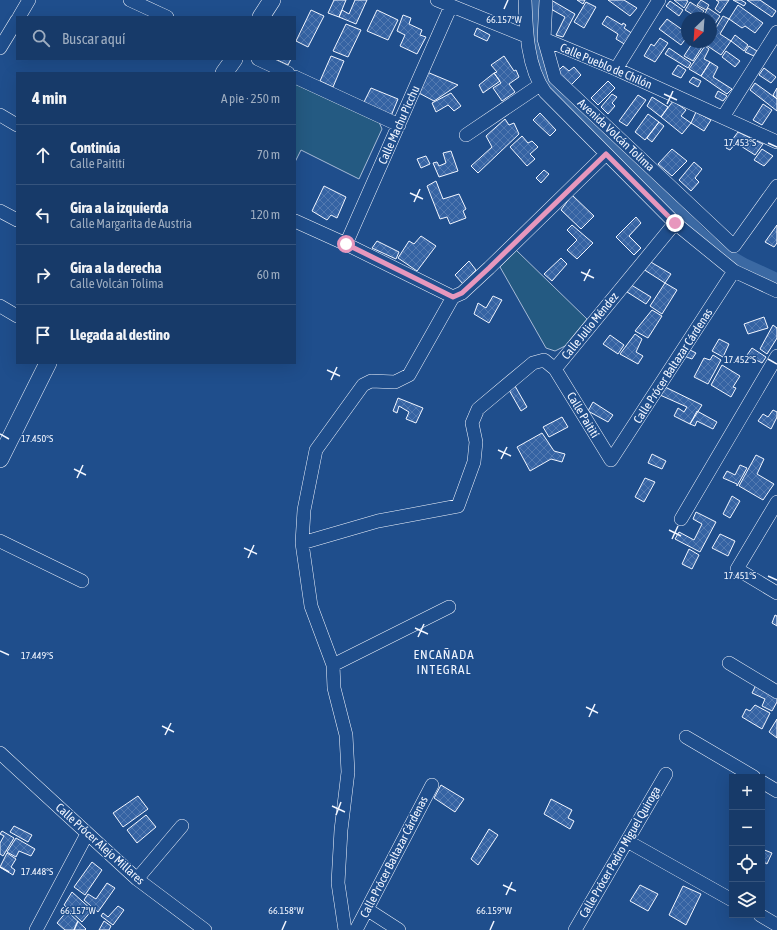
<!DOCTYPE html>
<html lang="es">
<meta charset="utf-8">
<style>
body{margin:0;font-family:"Asap Condensed",sans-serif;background:#244571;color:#f1f3f6}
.controls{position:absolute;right:12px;bottom:12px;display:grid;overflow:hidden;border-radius:0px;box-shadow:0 4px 16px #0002}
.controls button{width:36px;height:36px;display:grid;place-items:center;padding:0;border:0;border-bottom:1px solid #36547d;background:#173a69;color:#f1f3f6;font:20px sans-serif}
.compass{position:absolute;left:681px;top:12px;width:36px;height:36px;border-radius:50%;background:#173a69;box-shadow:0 4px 16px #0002;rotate:205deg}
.stop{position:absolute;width:12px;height:12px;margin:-9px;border:3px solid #e797bd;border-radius:50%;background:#fff}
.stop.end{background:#e797bd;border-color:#fff;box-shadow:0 1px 4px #0008}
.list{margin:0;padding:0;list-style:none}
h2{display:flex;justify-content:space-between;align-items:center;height:52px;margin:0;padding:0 16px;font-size:17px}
h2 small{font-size:13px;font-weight:400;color:#9eadc0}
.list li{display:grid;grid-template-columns:26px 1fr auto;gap:12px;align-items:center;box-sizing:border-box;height:60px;padding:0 16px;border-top:1px solid #36547d}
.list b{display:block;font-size:15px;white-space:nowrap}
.list p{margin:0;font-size:13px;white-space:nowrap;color:#9eadc0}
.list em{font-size:13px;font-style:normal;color:#9eadc0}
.icon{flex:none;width:22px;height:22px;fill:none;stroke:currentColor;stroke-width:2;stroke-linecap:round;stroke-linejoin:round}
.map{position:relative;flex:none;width:777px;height:930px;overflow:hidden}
.search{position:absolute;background:#173a69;box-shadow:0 4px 16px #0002;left:16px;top:16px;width:280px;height:44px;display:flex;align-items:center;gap:10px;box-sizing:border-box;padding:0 14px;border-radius:0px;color:#9eadc0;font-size:15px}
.panel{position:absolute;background:#173a69;box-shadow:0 4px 16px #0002;left:16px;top:72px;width:280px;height:292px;border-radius:0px}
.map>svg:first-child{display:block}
.green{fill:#245a82;stroke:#a8bbd7}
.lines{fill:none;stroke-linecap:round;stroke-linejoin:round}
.canal{stroke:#3b69a3;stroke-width:12}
.building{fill:url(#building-cross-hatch);stroke:#f2f6ff}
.minor-casing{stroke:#f2f6ff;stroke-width:14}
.major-casing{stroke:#f2f6ff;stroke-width:18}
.minor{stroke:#1f4e8c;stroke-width:13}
.major{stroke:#1f4e8c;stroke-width:17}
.route{stroke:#e797bd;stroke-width:5}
.ticks{fill:none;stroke:#f2f6ff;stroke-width:1.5}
.labels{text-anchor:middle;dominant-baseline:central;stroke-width:3;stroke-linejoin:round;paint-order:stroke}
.street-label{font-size:12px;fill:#f2f6ff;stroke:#1f4e8c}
.neighbourhood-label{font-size:13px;letter-spacing:1px;fill:#f2f6ff;stroke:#1f4e8c}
.ticks-label{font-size:10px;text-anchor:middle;fill:#f2f6ff;stroke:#1f4e8c;stroke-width:3;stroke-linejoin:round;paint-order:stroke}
</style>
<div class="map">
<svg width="777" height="930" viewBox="0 0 777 930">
<defs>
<pattern id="building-cross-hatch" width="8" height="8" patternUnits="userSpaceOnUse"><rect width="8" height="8" fill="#3563a3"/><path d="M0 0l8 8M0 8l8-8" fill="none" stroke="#537ab1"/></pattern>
</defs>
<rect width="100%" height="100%" fill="#1f4e8c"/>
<path class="green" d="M295 83 379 122 382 129 359 179 301 150 295 162Z
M516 250 587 319 565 346 555 351 546 348 500 267Z"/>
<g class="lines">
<path class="canal" d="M536 0 535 33 544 77 550 84 699 232 720 250 744 264 777 279"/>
</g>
<path class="building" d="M334 0H346L339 17 328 13Z
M355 0H367L356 24 339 17 342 10 349 14Z
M551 0 575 14 563 37 556 35 565 17 549 8Z
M577 0H585L583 4Z
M608 0H624L637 8 630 16Z
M674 0H686L688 1 684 8Z
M701 0 709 5 706 10 697 5Z
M716 0H729L720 13 715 9 719 2Z
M733 0H741L746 3 744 6Z
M747 0H760L776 11 772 17Z
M670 1 683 10 679 16 666 6Z
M586 2 596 7 584 28 574 22Z
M690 2 704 11 698 18 685 10Z
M738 5 763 23 755 33 745 26 742 28 729 19Z
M708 8 720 16 713 27 711 26V18H702Z
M311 10 324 16 308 47 296 41Z
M377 10 398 20 388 40 367 31Z
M403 15 411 18 409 24 422 30 420 35 426 37 417 54 400 46 405 35 397 31Z
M607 16 622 25 623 23 626 25 624 28 633 34 626 45 616 39 618 34 602 24Z
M723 16 729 19 720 34 731 41 721 55 706 45 708 42H711V36Z
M667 19 687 33V37L681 45 659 29Z
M346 24 361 30 348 57 333 51Z
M477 28 490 35 487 41 474 35Z
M735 35 748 45 744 51 731 41Z
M660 38 668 43 655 62 644 56 651 44 654 46Z
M693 42 702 47 693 61 684 56Z
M705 46 709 49 704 59 710 62 701 76 689 69Z
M749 46 757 51 754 56 745 52Z
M669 48 691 63 688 68 665 54Z
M726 51 740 61 735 67 722 57Z
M331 56 344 61 333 87 320 81Z
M504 56 514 71 516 70 519 77 509 84 515 92 502 101 493 88 501 83 494 73 497 72 491 65Z
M275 59H291L288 65Z
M710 62 718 67 713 77 732 89 727 94 701 76Z
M678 65 686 70 681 78 672 74Z
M563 66 569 71 574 67 581 75 571 85 557 72Z
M764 68 776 77 771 83 759 75Z
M427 72 458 85 434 101 417 92Z
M494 73 500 81 483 93 479 85Z
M693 77 701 81 698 87 689 82Z
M608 81 615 88 598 105 591 98Z
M755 83 777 99V111L750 90Z
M371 88 398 99 391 116 363 104Z
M777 88V99L773 95Z
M718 91 727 96 723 101 715 97Z
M451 93 461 106 454 111 448 105 436 112 432 103Z
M612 94 617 97 612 103 615 106 608 114 601 107Z
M638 95 646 100 627 126 619 121Z
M652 97 668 107 661 117 647 106Z
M673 101 686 110 681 116 691 123 682 134 661 117Z
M763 104 772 110 762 125 753 120Z
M696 112 711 120 704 131 691 123Z
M540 113 556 130 550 136 533 120Z
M648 114 659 122 645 140 635 132Z
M505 119 509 125 514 123 519 134 478 173 471 166 492 147 486 136Z
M659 122 664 126 652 142 647 138Z
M738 132 763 144 755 155 736 143 730 150 726 148Z
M522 136 528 143 532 141 538 147 530 154 535 159 527 166 510 147Z
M672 149 687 161 672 176 658 164Z
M762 149 773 156 764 166 754 160Z
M451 151 458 171 439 177 433 163 437 162 439 166 446 163 443 153Z
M426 156 430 164 421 168 417 159Z
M694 162 702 169 695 178 699 182 691 191 679 180Z
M544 170 549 174 541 183 536 178Z
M436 181 443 199 459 194 466 209 463 211 466 218 450 224 447 217 440 219 427 186Z
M324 186 346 197 337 218 331 215 327 220 312 211Z
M572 195 594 216 581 229 561 210Z
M636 217 641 223 629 236 641 248 634 255 616 237Z
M572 225 593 243 577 259 567 250 577 240 567 230Z
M777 225V243L774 247 765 242Z
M421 236 436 246 417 271 398 258 409 241 414 244Z
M377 241 399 252 396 259 372 248Z
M561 258 567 264 552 281 544 274Z
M469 261 476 270 463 284 455 275Z
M649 261 671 274 665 283 643 269Z
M628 283 651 297 646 304 624 290Z
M665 283 677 290 662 314 650 306Z
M493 296 502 300 489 323 474 314 478 303 486 308Z
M652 310 662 316 648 338 635 331Z
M764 317 768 328 748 334 744 324Z
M773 325 777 328V338L767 354 760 349Z
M635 334 642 339 636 352 643 356 638 364 620 354Z
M610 335 624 345 618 354 603 344Z
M719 339 729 344 723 357 712 351Z
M752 348 766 357 762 363 747 355Z
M688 349 696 353 692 359 684 356Z
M713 355 721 360 708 384 694 377 704 358 710 360Z
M722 365 740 376 733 387 736 388 731 397 711 385Z
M515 386 527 407 521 411 509 390Z
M665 387 702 405 690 424 674 416 678 408 684 412 687 407 660 395Z
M398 398 423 408 416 423 406 419 409 412 399 406 397 413 393 411Z
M593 402 613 415 608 422 588 411Z
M773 410 777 412V417L771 429 758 421 763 414 768 417Z
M697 411 717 422 713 429 697 421 695 426 690 424Z
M562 417 568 427 549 437 543 427Z
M542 433 554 451 565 454 562 462 551 459 530 471 517 447Z
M652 454 666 461 662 469 648 463Z
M756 455 764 459 757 474 774 484 763 500 739 486Z
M740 465 747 468 737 486V484L723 478 727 471 735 475Z
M645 478 655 482 644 502 635 497Z
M732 496 740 501 730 518 723 514Z
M696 512 716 522 700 552 675 539 679 532 694 540 702 524 693 519Z
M720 534 735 541 728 556 712 548Z
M689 549 699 555 692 569 682 564Z
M775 615 777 616V626L772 623Z
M756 685 777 698V702L772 711 762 706 765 699 752 693Z
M755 705 770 713 762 729 742 717 746 709 750 711Z
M777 719V738L769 732Z
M441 785 464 799 455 812 434 798Z
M138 796 148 809 123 827 113 813Z
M551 799 572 810 568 818 574 821 570 829 544 814Z
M146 815 156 827 137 843 127 830Z
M14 826 32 835 28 842 10 832Z
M489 829 498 835 478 865 471 859Z
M2 831 14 838 3 856 0 854V843L4 836 0 834Z
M16 838 35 849 31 856 19 851 16 857 7 852Z
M762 849 772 853 767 864 762 861Z
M7 853 16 859 11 867 15 870 13 875 0 867Z
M92 862 102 870 85 895 74 887Z
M107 883 115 888 98 912 84 900 88 894 96 899Z
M640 885 658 894 648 911 630 901Z
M683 886 701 894 686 925 669 915Z
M72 892 92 910 82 922 64 905Z
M118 906 124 910 113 925 101 916 103 913 108 917Z
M67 911 86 929 85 930H65L57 923Z
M104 921 111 926 109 930H99Z"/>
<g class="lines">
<g class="minor-casing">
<path id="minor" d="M130 0 167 17
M437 0 526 36
M525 0C526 29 527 67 545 92L675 223 734 271 777 291
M546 0 544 39 555 78 734 246 777 186
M19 17 29 0
M544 39 616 69 777 142
M0 48 17 20
M258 59 288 73
M616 69 659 0
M295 77 399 125
M0 115 17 125
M723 117 777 32
M466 135 540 85
M0 211 17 220
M295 221 346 244 453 297
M346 244 451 6
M0 306 17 316
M555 369 611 460 734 271
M777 502 737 569 777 593
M681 519 777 356
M0 541 82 581
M302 543 378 521 458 506 474 462 476 442 472 423 478 409 533 363 544 360 555 369 675 223
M729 663 777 692
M333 665 449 607
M686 737 754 777
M0 753 137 879 205 930
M762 782 777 791
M627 841 732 900
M137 879 182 826
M368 910 399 930
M760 915 777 925
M36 930 87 834
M345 930 338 883 341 830 348 772 346 735 334 688 333 665 311 606 302 543 304 510 316 450 363 385 371 381 395 382 409 375 453 297 462 293 489 268 606 154
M356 930 432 785
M575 930 666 774"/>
</g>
<g class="major-casing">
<path id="major" d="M261 17 272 0
M224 73 234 59
M0 459 48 363"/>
</g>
<use href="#minor" class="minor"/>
<use href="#major" class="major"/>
</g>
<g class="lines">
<path class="route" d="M346 244 453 297 462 293 489 268 606 154 675 223"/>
</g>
<path class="ticks" d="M504 9 508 0M664 94 677 100M667 104 673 91M768 143 777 147M410 193 423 199M414 202 420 189M581 272 594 278M584 281 590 269M768 359 777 364M327 370 340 376M331 380 337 367M0 434 9 439M498 450 511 456M501 459 507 447M74 469 86 475M77 478 83 465M669 530 681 536M672 539 678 526M244 548 257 554M248 558 254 545M768 576 777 580M415 628 428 634M418 637 424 624M0 651 9 655M586 707 598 713M589 717 595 704M162 726 174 732M165 735 171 723M332 806 345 812M336 815 341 802M0 867 9 872M503 885 516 891M506 895 512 882M74 930 78 921M282 930 286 921M490 930 494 921"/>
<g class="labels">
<g class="street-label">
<text transform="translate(606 66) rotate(23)">Calle Pueblo de Chilón</text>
<text transform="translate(399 125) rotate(-66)">Calle Machu Picchu</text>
<text transform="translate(616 135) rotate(43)">Avenida Volcán Tolima</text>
<text transform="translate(590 326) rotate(-51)">Calle Julio Méndez</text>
<text transform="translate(673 366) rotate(-57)">Calle Prócer Baltazar Cárdenas</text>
<text transform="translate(583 415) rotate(59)">Calle Paitití</text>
<text transform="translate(100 844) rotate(42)">Calle Prócer Alejo Millares</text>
<text transform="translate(620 852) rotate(-60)">Calle Prócer Pedro Miguel Quiroga</text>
<text transform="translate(394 857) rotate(-63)">Calle Prócer Baltazar Cárdenas</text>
</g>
<g class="neighbourhood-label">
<text x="444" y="654">ENCAÑADA<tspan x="444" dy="15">INTEGRAL</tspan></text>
</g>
</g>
<g class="ticks-label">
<text x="504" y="23">66.157°W</text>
<text x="740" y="146">17.453°S</text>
<text x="740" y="363">17.452°S</text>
<text x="37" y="442">17.450°S</text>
<text x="740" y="579">17.451°S</text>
<text x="37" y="659">17.449°S</text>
<text x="37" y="875">17.448°S</text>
<text x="78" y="914">66.157°W</text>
<text x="286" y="914">66.158°W</text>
<text x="494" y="914">66.159°W</text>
</g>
</svg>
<div class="controls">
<button>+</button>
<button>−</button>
<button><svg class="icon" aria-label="locate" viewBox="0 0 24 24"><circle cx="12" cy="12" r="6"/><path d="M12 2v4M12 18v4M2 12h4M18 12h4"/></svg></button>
<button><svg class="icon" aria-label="layers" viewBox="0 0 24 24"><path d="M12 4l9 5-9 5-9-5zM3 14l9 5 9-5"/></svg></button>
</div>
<svg class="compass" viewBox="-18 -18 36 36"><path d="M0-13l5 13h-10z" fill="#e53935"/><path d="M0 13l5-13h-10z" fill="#9eadc0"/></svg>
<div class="stop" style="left:346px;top:244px"></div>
<div class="stop end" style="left:675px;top:223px"></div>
<div class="search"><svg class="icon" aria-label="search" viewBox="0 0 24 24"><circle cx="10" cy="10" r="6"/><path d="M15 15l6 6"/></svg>Buscar aquí</div>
<section class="panel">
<h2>4 min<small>A pie · 250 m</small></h2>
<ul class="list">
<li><svg class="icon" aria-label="ahead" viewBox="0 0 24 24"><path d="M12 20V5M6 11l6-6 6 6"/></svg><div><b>Continúa</b><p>Calle Paitití</p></div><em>70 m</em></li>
<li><svg class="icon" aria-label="left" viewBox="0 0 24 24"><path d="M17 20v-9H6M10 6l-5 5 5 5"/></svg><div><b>Gira a la izquierda</b><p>Calle Margarita de Austria</p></div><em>120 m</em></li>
<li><svg class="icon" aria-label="right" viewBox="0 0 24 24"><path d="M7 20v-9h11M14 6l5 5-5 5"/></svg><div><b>Gira a la derecha</b><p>Calle Volcán Tolima</p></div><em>60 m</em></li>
<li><svg class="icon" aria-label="arrive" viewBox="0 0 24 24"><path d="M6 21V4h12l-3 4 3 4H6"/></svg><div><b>Llegada al destino</b></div></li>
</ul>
</section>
</div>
